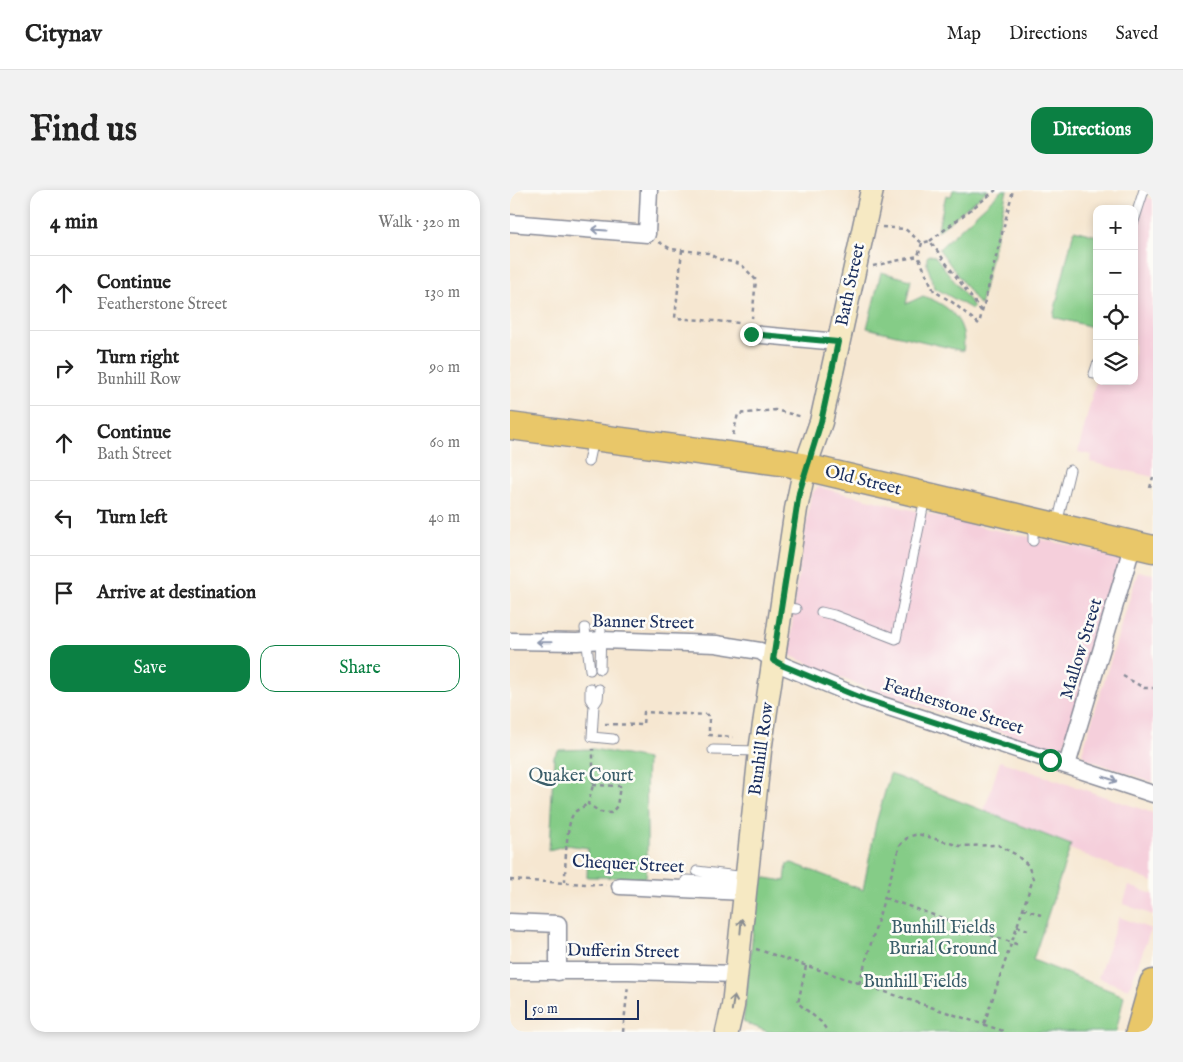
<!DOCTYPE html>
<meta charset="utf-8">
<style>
body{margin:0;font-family:"IM FELL English",serif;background:#f2f2f2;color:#222}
.controls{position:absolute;right:15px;top:15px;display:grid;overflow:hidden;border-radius:10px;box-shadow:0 2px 8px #0003}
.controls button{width:45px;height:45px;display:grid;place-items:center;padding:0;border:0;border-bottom:1px solid #e0e0e0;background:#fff;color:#222;font:25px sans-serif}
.scale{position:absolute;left:15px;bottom:12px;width:114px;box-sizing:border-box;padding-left:5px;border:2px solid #1b2f5e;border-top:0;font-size:14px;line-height:18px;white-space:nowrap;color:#1b2f5e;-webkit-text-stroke:4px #fdfcf7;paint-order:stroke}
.stop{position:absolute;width:15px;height:15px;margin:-11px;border:4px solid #0b8043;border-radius:50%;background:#fff}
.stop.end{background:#0b8043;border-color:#fff;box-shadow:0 1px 5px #0008}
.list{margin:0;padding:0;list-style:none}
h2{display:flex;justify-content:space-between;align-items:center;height:65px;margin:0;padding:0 20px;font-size:21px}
h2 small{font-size:16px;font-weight:400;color:#767676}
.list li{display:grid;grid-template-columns:32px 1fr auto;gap:15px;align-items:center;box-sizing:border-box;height:75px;padding:0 20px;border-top:1px solid #e0e0e0}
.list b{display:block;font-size:19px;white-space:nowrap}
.list p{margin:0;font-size:16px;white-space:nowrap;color:#767676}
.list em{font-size:16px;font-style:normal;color:#767676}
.actions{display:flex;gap:10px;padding:15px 20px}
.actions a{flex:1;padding:11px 0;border:1px solid #0b8043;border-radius:15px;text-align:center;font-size:18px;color:#0b8043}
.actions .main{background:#0b8043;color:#fff}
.icon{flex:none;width:28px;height:28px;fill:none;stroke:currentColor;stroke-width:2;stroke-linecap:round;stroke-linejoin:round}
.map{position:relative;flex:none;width:643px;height:842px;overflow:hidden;border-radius:15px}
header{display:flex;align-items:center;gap:30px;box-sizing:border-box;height:70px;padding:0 25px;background:#fff;border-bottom:1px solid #e0e0e0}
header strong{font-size:24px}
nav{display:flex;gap:28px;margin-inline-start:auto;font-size:18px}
.intro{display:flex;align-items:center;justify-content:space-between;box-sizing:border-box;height:120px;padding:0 30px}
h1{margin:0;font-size:35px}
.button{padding:12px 22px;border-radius:15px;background:#0b8043;color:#fff;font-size:18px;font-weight:700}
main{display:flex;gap:30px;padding:0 30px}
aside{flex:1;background:#fff;border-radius:15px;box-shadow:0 2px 8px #0003}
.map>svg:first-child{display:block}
.built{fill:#f5cfdb}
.green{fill:#85cc87;stroke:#507e72}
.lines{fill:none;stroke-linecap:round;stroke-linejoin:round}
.service-casing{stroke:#888b98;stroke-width:11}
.minor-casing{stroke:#888b98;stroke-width:19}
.secondary-casing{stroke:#888b98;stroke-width:25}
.primary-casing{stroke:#888b98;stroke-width:29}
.path{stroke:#888b98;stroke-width:2.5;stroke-dasharray:4 4;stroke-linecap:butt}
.service{stroke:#fff;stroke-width:9}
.minor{stroke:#fff;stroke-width:16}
.secondary{stroke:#f6e9c3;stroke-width:22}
.primary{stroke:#e9c769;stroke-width:26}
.oneway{stroke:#8d97ae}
.oneway2{stroke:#888c90}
.route{stroke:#0b8043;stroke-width:6}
.labels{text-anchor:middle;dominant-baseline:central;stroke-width:5;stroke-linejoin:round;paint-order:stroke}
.street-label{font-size:18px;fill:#1b2f5e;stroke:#fdfcf7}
.park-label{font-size:18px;fill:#3b5e6a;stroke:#fdfcf7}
</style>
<header>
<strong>Citynav</strong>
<nav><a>Map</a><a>Directions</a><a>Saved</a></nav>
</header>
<div class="intro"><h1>Find us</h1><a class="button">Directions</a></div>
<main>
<aside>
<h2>4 min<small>Walk · 320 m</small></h2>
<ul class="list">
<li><svg class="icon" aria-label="ahead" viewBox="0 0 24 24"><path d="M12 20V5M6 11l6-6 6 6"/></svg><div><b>Continue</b><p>Featherstone Street</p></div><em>130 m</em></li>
<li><svg class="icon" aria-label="right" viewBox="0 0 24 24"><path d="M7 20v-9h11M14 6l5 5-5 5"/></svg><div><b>Turn right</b><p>Bunhill Row</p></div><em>90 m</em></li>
<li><svg class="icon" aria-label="ahead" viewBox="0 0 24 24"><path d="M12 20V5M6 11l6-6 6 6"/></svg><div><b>Continue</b><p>Bath Street</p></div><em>60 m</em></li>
<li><svg class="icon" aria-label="left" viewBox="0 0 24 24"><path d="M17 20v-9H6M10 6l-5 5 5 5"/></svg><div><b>Turn left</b></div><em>40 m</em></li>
<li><svg class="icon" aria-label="arrive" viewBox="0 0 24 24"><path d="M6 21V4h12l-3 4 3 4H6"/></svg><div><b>Arrive at destination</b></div></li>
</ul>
<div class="actions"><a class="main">Save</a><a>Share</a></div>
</aside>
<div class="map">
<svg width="643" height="842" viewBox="0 0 643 842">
<rect width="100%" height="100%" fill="#fdfcf7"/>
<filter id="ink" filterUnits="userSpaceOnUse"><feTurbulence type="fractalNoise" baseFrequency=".02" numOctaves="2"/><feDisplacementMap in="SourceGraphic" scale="10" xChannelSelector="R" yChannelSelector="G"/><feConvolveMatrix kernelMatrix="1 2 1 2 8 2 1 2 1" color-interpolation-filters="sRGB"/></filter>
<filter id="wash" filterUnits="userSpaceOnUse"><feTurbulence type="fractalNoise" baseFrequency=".0096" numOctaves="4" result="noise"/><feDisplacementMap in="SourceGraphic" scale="20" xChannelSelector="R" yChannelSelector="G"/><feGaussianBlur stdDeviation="1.12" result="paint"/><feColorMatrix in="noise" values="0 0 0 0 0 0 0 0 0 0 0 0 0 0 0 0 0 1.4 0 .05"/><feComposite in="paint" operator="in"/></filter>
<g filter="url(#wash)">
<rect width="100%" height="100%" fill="#f6e7d1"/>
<path class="built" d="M635 7 643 9V287L580 272 582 265 568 262 587 186V191H624V48Z
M308 297 476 338 611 366 613 371 554 555 547 561 351 496 279 465 284 413 301 304Z
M628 381 643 384V592L576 569 572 563Z
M490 571 643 623V692L560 659 561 655 474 621Z
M619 696 643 704V725L613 714Z
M609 727 641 739 619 799 588 788Z"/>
<path class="green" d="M443 0H478L427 42 436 5 441 6Z
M492 0H497L470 116 429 59Z
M564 40 587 46V138L543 127Z
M419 65 425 66 464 117 462 119 425 98 417 75V67Z
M371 82 401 90 396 114 413 106C440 115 458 132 453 161L357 138Z
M83 559 137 569C135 609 139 649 136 688L77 687 78 658 57 655 39 660 44 566 49 560Z
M380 584 561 655 523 770 614 806 606 842H258L233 832 249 687 275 691 277 674 282 673 353 700 366 633Z"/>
</g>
<g filter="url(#ink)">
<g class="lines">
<g class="service-casing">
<path id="service" d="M624 31 634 0
M584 184 587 175
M78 272 83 249
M523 334V351
M547 334 560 280
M271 417 286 419
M311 422 324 425 386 449 415 308
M75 438 80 480
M90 479 91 439
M80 498V509L84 515
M89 499 88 509 84 515 82 547 103 549
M203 560 250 561
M187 681 236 687
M176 690 235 693"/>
</g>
<g class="minor-casing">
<path id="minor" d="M0 33 137 44 139 0
M241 144 328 152
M0 451 67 452 91 450 206 454 250 461 274 476 354 509 643 604
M557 575 623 354
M110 696 234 702
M0 732 48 734V782
M0 781H119L226 784"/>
</g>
<g class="secondary-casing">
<path id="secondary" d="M217 842 223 816 250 561 286 319 295 277 311 232 362 0"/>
</g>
<g class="primary-casing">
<path id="primary" d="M0 236 278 273 643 359
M629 842 643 793"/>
</g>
<path class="path" d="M372 37 395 39 412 53 420 51 472 122
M420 51 486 0
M149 52 161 59 198 63 208 69 231 74 246 90 242 128
M412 53 408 66 424 101 442 112 469 134 503 0
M172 60 165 128 230 133
M363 76 408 66
M223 245 228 224 265 220 293 227
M640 298 643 287
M613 486 634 498H643
M95 534 133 535 134 522 199 525V545L223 547
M83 595 110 596 107 616 101 623 90 622 78 614 83 595V559
M0 690 96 695
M55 692C55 679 56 632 64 623 67 619 74 617 77 614
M375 708 509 755
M513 718 531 725
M507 736 518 740
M246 759 496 842
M296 776 288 813 311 832 318 842
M349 794 390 655 398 647 408 644 450 656 488 655 505 664 518 675 523 689 474 834
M113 842 118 795"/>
<use href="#service" class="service"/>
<use href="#minor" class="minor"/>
<use href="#secondary" class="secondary"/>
<use href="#primary" class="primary"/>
</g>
<defs><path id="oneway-shaft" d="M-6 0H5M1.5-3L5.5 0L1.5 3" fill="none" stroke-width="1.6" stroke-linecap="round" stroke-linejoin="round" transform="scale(1.25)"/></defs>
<g class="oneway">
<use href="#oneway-shaft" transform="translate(89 40) rotate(-176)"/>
<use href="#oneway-shaft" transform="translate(34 452) rotate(-179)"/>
<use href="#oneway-shaft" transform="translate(600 589) rotate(19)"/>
</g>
<g class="oneway2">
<use href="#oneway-shaft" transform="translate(231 736) rotate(-85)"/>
<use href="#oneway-shaft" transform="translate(223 813) rotate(-81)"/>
</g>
</g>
<g class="lines" filter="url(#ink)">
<path class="route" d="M241 144 328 152 311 232 289 303 263 470 274 476 354 509 540 570"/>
</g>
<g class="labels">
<g class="street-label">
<text transform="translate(341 95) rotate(-78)">Bath Street</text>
<text transform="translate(353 291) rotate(14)">Old Street</text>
<text transform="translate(133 433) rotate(1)">Banner Street</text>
<text transform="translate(572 459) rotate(-73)">Mallow Street</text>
<text transform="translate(443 517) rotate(18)">Featherstone Street</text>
<text transform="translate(252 559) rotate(-82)">Bunhill Row</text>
<text transform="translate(118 675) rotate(3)">Chequer Street</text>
<text transform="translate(113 762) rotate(1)">Dufferin Street</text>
</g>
<g class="park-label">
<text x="71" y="586">Quaker Court</text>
<text x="433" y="738">Bunhill Fields<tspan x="433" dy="21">Burial Ground</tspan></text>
<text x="405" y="792">Bunhill Fields</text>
</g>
</g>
</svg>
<div class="controls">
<button>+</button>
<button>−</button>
<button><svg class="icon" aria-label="locate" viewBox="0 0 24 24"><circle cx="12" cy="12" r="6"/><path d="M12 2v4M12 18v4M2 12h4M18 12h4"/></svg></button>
<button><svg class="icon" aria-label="layers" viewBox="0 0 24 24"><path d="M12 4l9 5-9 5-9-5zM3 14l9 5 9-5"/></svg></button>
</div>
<div class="scale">50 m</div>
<div class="stop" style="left:540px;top:570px"></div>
<div class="stop end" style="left:241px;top:144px"></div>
</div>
</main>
